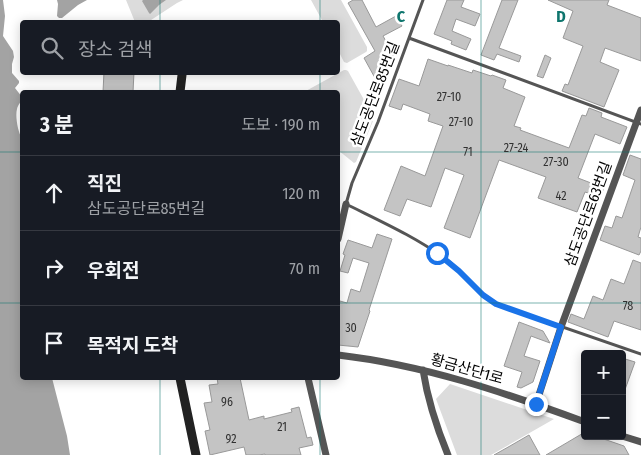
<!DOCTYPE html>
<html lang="ko">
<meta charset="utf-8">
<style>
body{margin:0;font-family:"Fira Sans Condensed","Noto Sans KR",sans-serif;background:#242831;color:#f1f3f6}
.controls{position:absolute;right:15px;bottom:15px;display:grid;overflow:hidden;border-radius:5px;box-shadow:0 2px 12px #0003}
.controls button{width:45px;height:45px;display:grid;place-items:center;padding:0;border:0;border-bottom:1px solid #363941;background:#171b24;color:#f1f3f6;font:25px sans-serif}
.stop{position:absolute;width:15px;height:15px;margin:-11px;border:4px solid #1a73e8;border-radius:50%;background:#fff}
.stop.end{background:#1a73e8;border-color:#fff;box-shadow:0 1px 5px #0008}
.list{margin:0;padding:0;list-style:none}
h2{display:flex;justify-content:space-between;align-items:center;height:65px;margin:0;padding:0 20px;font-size:21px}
h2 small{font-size:16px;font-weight:400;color:#9ea1a6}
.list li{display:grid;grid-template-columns:32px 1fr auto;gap:15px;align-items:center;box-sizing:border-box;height:75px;padding:0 20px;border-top:1px solid #363941}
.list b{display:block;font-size:19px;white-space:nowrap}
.list p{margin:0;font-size:16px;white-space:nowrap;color:#9ea1a6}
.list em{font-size:16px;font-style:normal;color:#9ea1a6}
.icon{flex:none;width:28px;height:28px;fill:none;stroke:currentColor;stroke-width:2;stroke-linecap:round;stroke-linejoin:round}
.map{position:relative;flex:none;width:641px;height:455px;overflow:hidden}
.search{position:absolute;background:#171b24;box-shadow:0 2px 12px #0003;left:20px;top:20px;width:320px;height:55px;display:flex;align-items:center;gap:12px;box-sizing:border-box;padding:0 18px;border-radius:5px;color:#9ea1a6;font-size:19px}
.panel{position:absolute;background:#171b24;box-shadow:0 2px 12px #0003;left:20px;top:90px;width:320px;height:290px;border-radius:5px}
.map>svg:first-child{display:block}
.green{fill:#dcdcdc}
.water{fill:#a3a3a3}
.building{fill:#c4c4c4;stroke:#999}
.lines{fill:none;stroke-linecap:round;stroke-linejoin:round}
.lane{stroke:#555;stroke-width:3}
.street{stroke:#555;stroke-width:7}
.secondary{stroke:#222;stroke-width:9}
.route{stroke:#1a73e8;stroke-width:6}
.grid{fill:none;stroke:#0f766e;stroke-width:1;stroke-opacity:0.55}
.labels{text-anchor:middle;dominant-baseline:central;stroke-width:5;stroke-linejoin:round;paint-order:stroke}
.number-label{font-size:12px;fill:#313131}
.street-label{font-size:15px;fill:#000;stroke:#fff}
.grid-label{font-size:16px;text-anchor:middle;font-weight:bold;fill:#0f766e;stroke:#fff;stroke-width:5;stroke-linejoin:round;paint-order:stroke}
</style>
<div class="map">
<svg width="641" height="455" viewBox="0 0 641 455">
<rect width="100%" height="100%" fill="#fff"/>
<path class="green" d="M126 0H183L177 3 148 22H135Z
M311 0H341L367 47V51L366 52 347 63 344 62 338 50V22H323Z
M344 70H346L348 71 373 116V121L356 162 354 163 338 150V92H304Z
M450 384 554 419 491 455H457L436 399Z"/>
<path class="water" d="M0 0H3L5 16 3 36 13 51 14 57 12 64V73L19 81V83L15 88 22 97C22 102 18 104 17 109 15 117 18 132 22 139V378H52L67 436 70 455H0Z
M57 0H87L78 5 62 18H59L57 16 58 4Z
M143 0H166L159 5 150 14 149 13 142 1Z"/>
<path class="building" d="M353 0H362L376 27 396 16 402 26 383 36 394 55 380 63 385 72 375 78 364 58 375 51 348 3Z
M447 0H464L461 7 480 14 475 26 456 19 452 31 471 39 466 50 451 44 452 41 434 34Z
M502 0H518L499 48 521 56 519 62 497 54 494 60 481 55Z
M548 0H609L607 5 641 18V61L605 48 600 62 619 70 604 107 562 91 565 84 568 85 583 46 563 38 573 11Z
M545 55 551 58 543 78 537 76Z
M428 59 448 66V65L472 73 473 70 491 76 492 75 506 80 503 88 525 97 514 126 521 128 520 130 569 148 582 115 586 116 589 108 602 113 601 117 627 127 620 144 595 134 578 178 604 188 600 197 585 192 577 212 538 198 546 177 499 160 470 238 444 228 464 175 445 168 431 207 407 199 400 216 384 210 401 166 425 176 443 126 428 121 430 114 403 104 401 110 389 106 399 79 419 86Z
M104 72H134L133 92H103Z
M630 155 641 159V227L638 237 641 238V251L639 255 600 240 605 226 612 228 616 216 622 218 635 180 623 175Z
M377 234 392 239 369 310 370 311 358 347 338 345V311L340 301 347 303 351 289 360 292 369 263 353 258 348 273 340 271 345 255 343 254 348 240 372 248Z
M633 260 641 263V330L614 321 608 337 568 322 571 314 584 319 593 296 603 300 611 279 624 284Z
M519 322 543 331 550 343 531 336 524 356 540 361 533 382 521 388 517 387 522 372 504 366Z
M622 358 635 362 623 395H622Z
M217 378H240L249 420 264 416V419L292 412 291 409 299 407 307 438 311 437 313 445 299 448 301 455H265V454L259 455H246L244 447 210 455 205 431 210 430 204 403 212 402 209 385 218 384Z
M585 432V436H595L624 446 629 455H546Z
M529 435 540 455H494L510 446Z"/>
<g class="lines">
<path class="lane" d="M423 0 378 122 352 183 346 204C380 221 416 237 447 260 465 274 477 292 496 304L641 354
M409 38 641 124"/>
<path class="street" d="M338 239 346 204
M338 355C424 365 503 392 585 422
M423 370C428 402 436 426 448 455
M308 378 326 455
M536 404 561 327 641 110
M622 436 641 442"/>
<path class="secondary" d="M180 92 182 75
M180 378 196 455"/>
</g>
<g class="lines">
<path class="route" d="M437 253 459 271 483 295 496 304 561 327 536 404"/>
</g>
<path class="grid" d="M160 0V22M320 0V22M481 0V455M160 72V92M320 72V92M0 152H22M338 152H641M0 303H22M338 303H641M160 378V455M320 378V455"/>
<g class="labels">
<g class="number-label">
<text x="449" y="97">27-10</text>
<text x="461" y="122">27-10</text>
<text x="516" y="148">27-24</text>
<text x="468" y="152">71</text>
<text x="556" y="162">27-30</text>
<text x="561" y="196">42</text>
<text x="628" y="306">78</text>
<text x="351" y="328">30</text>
<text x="227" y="402">96</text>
<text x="282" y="427">21</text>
<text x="231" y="439">92</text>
</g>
<g class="street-label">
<text transform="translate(375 94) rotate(-69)">삼도공단로85번길</text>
<text transform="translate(588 214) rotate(-70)">삼도공단로63번길</text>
<text transform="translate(467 369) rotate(16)">황금산단1로</text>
</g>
</g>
<g class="grid-label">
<text x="401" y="22">C</text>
<text x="561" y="22">D</text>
</g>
</svg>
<div class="controls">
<button>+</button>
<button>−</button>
</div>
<div class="stop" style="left:437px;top:253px"></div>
<div class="stop end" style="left:536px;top:404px"></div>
<div class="search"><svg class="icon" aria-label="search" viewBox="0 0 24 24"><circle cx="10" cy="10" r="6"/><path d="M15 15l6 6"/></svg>장소 검색</div>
<section class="panel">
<h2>3 분<small>도보 · 190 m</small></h2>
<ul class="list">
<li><svg class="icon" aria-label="ahead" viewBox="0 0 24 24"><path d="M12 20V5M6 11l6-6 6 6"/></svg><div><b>직진</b><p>삼도공단로85번길</p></div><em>120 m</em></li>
<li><svg class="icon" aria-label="right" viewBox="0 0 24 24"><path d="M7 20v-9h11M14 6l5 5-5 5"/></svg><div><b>우회전</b></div><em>70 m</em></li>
<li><svg class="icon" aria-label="arrive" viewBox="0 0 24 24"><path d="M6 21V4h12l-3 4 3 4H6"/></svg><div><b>목적지 도착</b></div></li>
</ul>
</section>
</div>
